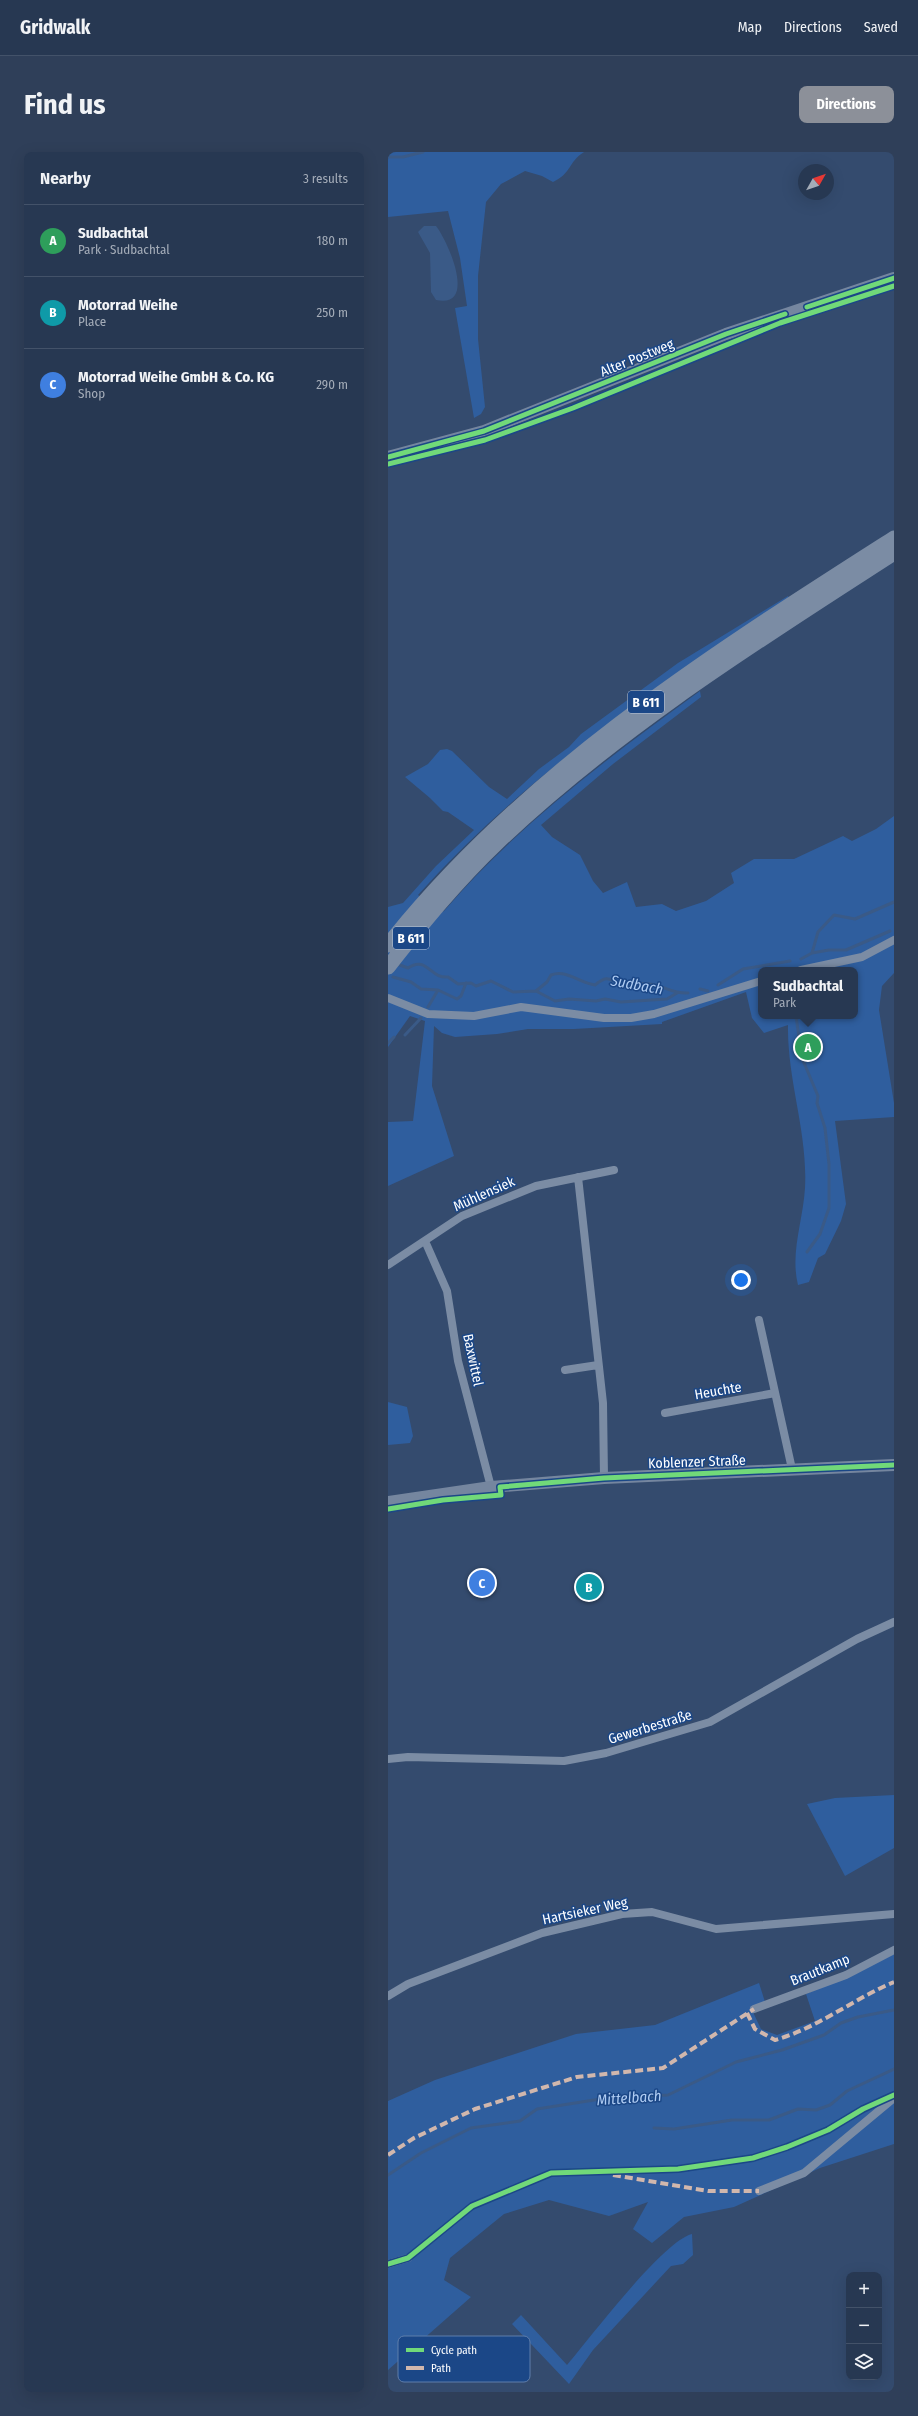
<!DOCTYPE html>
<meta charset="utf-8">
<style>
body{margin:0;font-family:"Fira Sans Condensed",sans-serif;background:#2f3f59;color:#f1f3f6}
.controls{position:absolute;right:12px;bottom:12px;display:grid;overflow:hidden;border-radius:8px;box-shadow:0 4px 16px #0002}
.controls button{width:36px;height:36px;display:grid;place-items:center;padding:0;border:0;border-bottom:1px solid #435269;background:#273852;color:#f1f3f6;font:20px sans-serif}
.compass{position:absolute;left:410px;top:12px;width:36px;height:36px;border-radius:50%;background:#273852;box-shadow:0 4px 16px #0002;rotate:50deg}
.you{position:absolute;left:353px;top:1128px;width:14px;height:14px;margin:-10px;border:3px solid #fff;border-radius:50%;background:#1a73e8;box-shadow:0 0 0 6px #1a73e833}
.badge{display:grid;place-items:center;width:26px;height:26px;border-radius:50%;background:#8c9099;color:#fff;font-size:13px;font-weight:700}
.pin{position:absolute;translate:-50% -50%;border:2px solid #fff;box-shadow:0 1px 4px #0006}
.popup{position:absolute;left:370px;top:815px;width:100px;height:52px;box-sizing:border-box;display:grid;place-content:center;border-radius:8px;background:#273852;filter:drop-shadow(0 1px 3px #0005);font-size:13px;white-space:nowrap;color:#a4acb8}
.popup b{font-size:15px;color:#f1f3f6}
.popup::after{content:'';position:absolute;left:50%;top:100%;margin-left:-8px;border:8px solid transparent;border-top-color:#273852}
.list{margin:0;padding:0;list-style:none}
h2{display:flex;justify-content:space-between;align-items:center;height:52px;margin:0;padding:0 16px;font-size:17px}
h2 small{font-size:13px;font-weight:400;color:#a4acb8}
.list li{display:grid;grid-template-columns:26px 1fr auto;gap:12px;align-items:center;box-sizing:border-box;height:72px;padding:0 16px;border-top:1px solid #435269}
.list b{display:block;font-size:15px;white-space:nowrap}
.list p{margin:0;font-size:13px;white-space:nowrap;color:#a4acb8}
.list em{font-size:13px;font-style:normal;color:#a4acb8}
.icon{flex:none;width:22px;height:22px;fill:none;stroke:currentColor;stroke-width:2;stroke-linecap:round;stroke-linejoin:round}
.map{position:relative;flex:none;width:506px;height:2240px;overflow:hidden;border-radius:8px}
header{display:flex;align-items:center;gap:24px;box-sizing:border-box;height:56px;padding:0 20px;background:#273852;border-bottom:1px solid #435269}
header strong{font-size:19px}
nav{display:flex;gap:22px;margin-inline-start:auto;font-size:14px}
.intro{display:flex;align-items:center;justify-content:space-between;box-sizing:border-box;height:96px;padding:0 24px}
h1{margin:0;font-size:28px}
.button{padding:10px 18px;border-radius:8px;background:#8c9099;color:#fff;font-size:14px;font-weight:700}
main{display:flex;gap:24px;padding:0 24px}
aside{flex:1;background:#273852;border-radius:8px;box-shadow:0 4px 16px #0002}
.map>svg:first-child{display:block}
.green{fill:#2f5e9e;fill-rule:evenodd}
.water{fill:#3a5a87}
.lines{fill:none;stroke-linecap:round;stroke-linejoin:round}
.stream{stroke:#3a5a87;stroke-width:3}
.street{stroke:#7b8ca4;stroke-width:8}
.secondary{stroke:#75869f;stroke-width:12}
.highway{stroke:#7b8ca4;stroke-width:15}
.quiet{stroke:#d1b7ad;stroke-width:4;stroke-dasharray:8 4;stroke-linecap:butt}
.cycleway-casing{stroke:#1b4787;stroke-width:8}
.cycleway{stroke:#71d979;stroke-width:5}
.labels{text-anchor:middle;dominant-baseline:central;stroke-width:3;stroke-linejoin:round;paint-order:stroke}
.shield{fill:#1b4787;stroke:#bbc8db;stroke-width:1}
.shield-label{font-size:13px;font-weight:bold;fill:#fff}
.street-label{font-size:14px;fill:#fff;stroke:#1b4787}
.water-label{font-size:15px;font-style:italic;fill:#afccf3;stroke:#1b4787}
.key{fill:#1b4787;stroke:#5f7eab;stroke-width:1}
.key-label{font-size:11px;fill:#fff}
</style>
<header>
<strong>Gridwalk</strong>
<nav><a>Map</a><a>Directions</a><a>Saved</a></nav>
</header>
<div class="intro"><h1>Find us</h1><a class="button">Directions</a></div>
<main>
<aside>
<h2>Nearby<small>3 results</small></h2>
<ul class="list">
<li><span class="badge" style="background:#2e9e5b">A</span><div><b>Sudbachtal</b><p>Park · Sudbachtal</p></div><em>180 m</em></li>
<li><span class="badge" style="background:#0f9aa8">B</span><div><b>Motorrad Weihe</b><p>Place</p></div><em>250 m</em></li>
<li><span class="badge" style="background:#3f7fe0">C</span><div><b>Motorrad Weihe GmbH &amp; Co. KG</b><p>Shop</p></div><em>290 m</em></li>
</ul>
</aside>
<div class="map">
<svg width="506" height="2240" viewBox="0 0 506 2240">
<rect width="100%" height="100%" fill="#344b6e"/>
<path class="green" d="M0 0H196C180 10 184 21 165 30L154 24 137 19 113 32 98 50 90 124V187L97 255 93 262 86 266 67 156 79 154 72 106 60 59 0 65Z
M400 444 401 446C269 536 137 623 30 743L54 760 56 759C130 673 221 605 312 539L313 545 225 612 153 673 164 685 192 703 205 729 215 741 239 730 248 755 274 752 288 759 318 749 346 731 343 721 366 707H406L455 684 464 689 488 677 506 664V821L494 834 491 858 506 951V965L447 969 458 1052 453 1069 437 1102 430 1106 421 1130 410 1133C402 1101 415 1069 417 1036 420 981 399 928 400 873L376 881 364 866 358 840 274 870V872L186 877H140L109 882 67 885 54 881 46 874 44 934 66 1004 0 1034V970L25 969 37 869 22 864 0 895V755L15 751 48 714 86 678 60 660 55 659 42 646 17 625 40 612 52 598 59 597 64 599 101 635 119 647 151 617 181 595 193 582 290 511ZM373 818H467V864H373Z
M0 1250 19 1255 25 1284 22 1291 0 1293Z
M506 1643V1696L457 1724 419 1652 447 1646Z
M506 1802V1992L432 2016 346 2055 296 2065 264 2091 245 2077 260 2050 221 2064 161 2048 116 2062 62 2106 56 2128 83 2145 0 2218V1949L47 1928 188 1882 267 1873 371 1831 377 1850 363 1856 373 1877 389 1883 427 1869 418 1842Z
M304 2082 305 2103 295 2112 283 2114 205 2198 181 2232 124 2172 133 2163 179 2213C202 2186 275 2089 304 2082Z"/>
<path class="water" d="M36 74H48C60 89 90 157 48 148L43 140 42 101 30 80Z"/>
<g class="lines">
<path class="stream" d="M0 5H15L35 0
M424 801 430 780 446 763 467 767 506 750
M413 807 424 801 441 798H458L502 779
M9 812 20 816C39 803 42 827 60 825L70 832 83 831 88 834 103 829 125 840 148 839 167 849 181 847 208 849 217 847 233 850 279 847 289 841
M5 825 23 830 33 837 50 838 69 847 73 844 78 831
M330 833 355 817 402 809
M312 837 320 839
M148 839 159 830 163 823C179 817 191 831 207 833 222 820 223 831 235 832 245 833 256 830 267 833 279 836 287 842 300 841
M40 855 50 838
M408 864 414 906 430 944 429 951 437 976 441 1012V1056L432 1082 419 1100
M17 883 33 866
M0 891 6 885
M266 1976 286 1977 344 1968H381L410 1957 428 1958 442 1953 459 1939 506 1917
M0 2023 33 2001 83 1976 132 1969 149 1957 219 1946 280 1943 348 1910 394 1898 436 1883 453 1871 470 1865 506 1858"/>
<path class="street" d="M413 818 474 805 506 788
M0 846 40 862 86 864 133 855 216 866H243L266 862 373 829
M190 1025 215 1251 216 1326
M37 1089 59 1139 70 1209 103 1335
M0 1113 74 1064 148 1034 226 1018
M371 1168 404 1317
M177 1218 210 1213
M277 1261 387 1241
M0 1607 20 1605 176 1609 218 1601 322 1570 469 1487 506 1470
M0 1844 20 1832 154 1781 234 1762 264 1760 328 1777 506 1762
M366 1857 458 1823 506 1798
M371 2039 416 2021 506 1946
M0 2112 20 2106"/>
<path class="secondary" d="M0 305 96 279 338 182 506 126
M0 1350 103 1335 216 1326 506 1313"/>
<path class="highway" d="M0 793C137 620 323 503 506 386
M0 815C34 772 69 729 109 691 229 577 368 490 506 401"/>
<path class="quiet" d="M359 1861 367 1877 387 1888C430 1876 465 1847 506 1830
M0 2003 26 1986 87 1957 189 1925 275 1916 366 1857
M225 2023 320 2039H371"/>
<g class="cycleway-casing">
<path id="cycleway" d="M419 155 506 126
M0 305 96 279 338 182 397 162
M0 312 97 288 185 256 392 171 506 134
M0 1357 55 1348 113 1343 112 1335 216 1326 506 1313
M0 2112 20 2106 84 2054 163 2021 290 2017 365 2006 399 1995 440 1978 475 1957 506 1943"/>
</g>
<use href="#cycleway" class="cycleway"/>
</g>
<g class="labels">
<g class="shield">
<rect x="240" y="539" width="36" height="22" rx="3"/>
<rect x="5" y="775" width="36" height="22" rx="3"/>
</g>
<g class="shield-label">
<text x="258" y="550">B 611</text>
<text x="23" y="786">B 611</text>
</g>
<g class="street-label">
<text transform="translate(249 206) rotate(-22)">Alter Postweg</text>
<text transform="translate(96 1042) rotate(-24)">Mühlensiek</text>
<text transform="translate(85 1208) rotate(78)">Baxwittel</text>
<text transform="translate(330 1239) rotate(-10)">Heuchte</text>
<text transform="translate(309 1310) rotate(-2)">Koblenzer Straße</text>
<text transform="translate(262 1575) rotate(-17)">Gewerbestraße</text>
<text transform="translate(197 1759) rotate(-12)">Hartsieker Weg</text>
<text transform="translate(432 1818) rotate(-22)">Brautkamp</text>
</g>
<g class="water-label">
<text transform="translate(249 833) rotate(10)">Sudbach</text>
<text transform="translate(241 1946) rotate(-4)">Mittelbach</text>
</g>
</g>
<rect x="10" y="2184" width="132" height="46" rx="6" class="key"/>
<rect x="18" y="2196" width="18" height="4" fill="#71d979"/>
<rect x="18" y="2214" width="18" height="4" fill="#d1b7ad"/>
<g class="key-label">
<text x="43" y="2202">Cycle path</text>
<text x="43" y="2220">Path</text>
</g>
</svg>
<div class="controls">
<button>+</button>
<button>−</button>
<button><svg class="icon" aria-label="layers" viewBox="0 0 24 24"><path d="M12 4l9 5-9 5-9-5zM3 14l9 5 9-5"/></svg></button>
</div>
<svg class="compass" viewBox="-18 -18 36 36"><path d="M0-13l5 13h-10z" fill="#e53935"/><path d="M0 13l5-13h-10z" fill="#a4acb8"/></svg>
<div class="you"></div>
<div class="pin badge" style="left:420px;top:895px;background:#2e9e5b">A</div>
<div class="popup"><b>Sudbachtal</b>Park</div>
<div class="pin badge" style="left:201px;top:1435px;background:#0f9aa8">B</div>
<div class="pin badge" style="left:94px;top:1431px;background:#3f7fe0">C</div>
</div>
</main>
